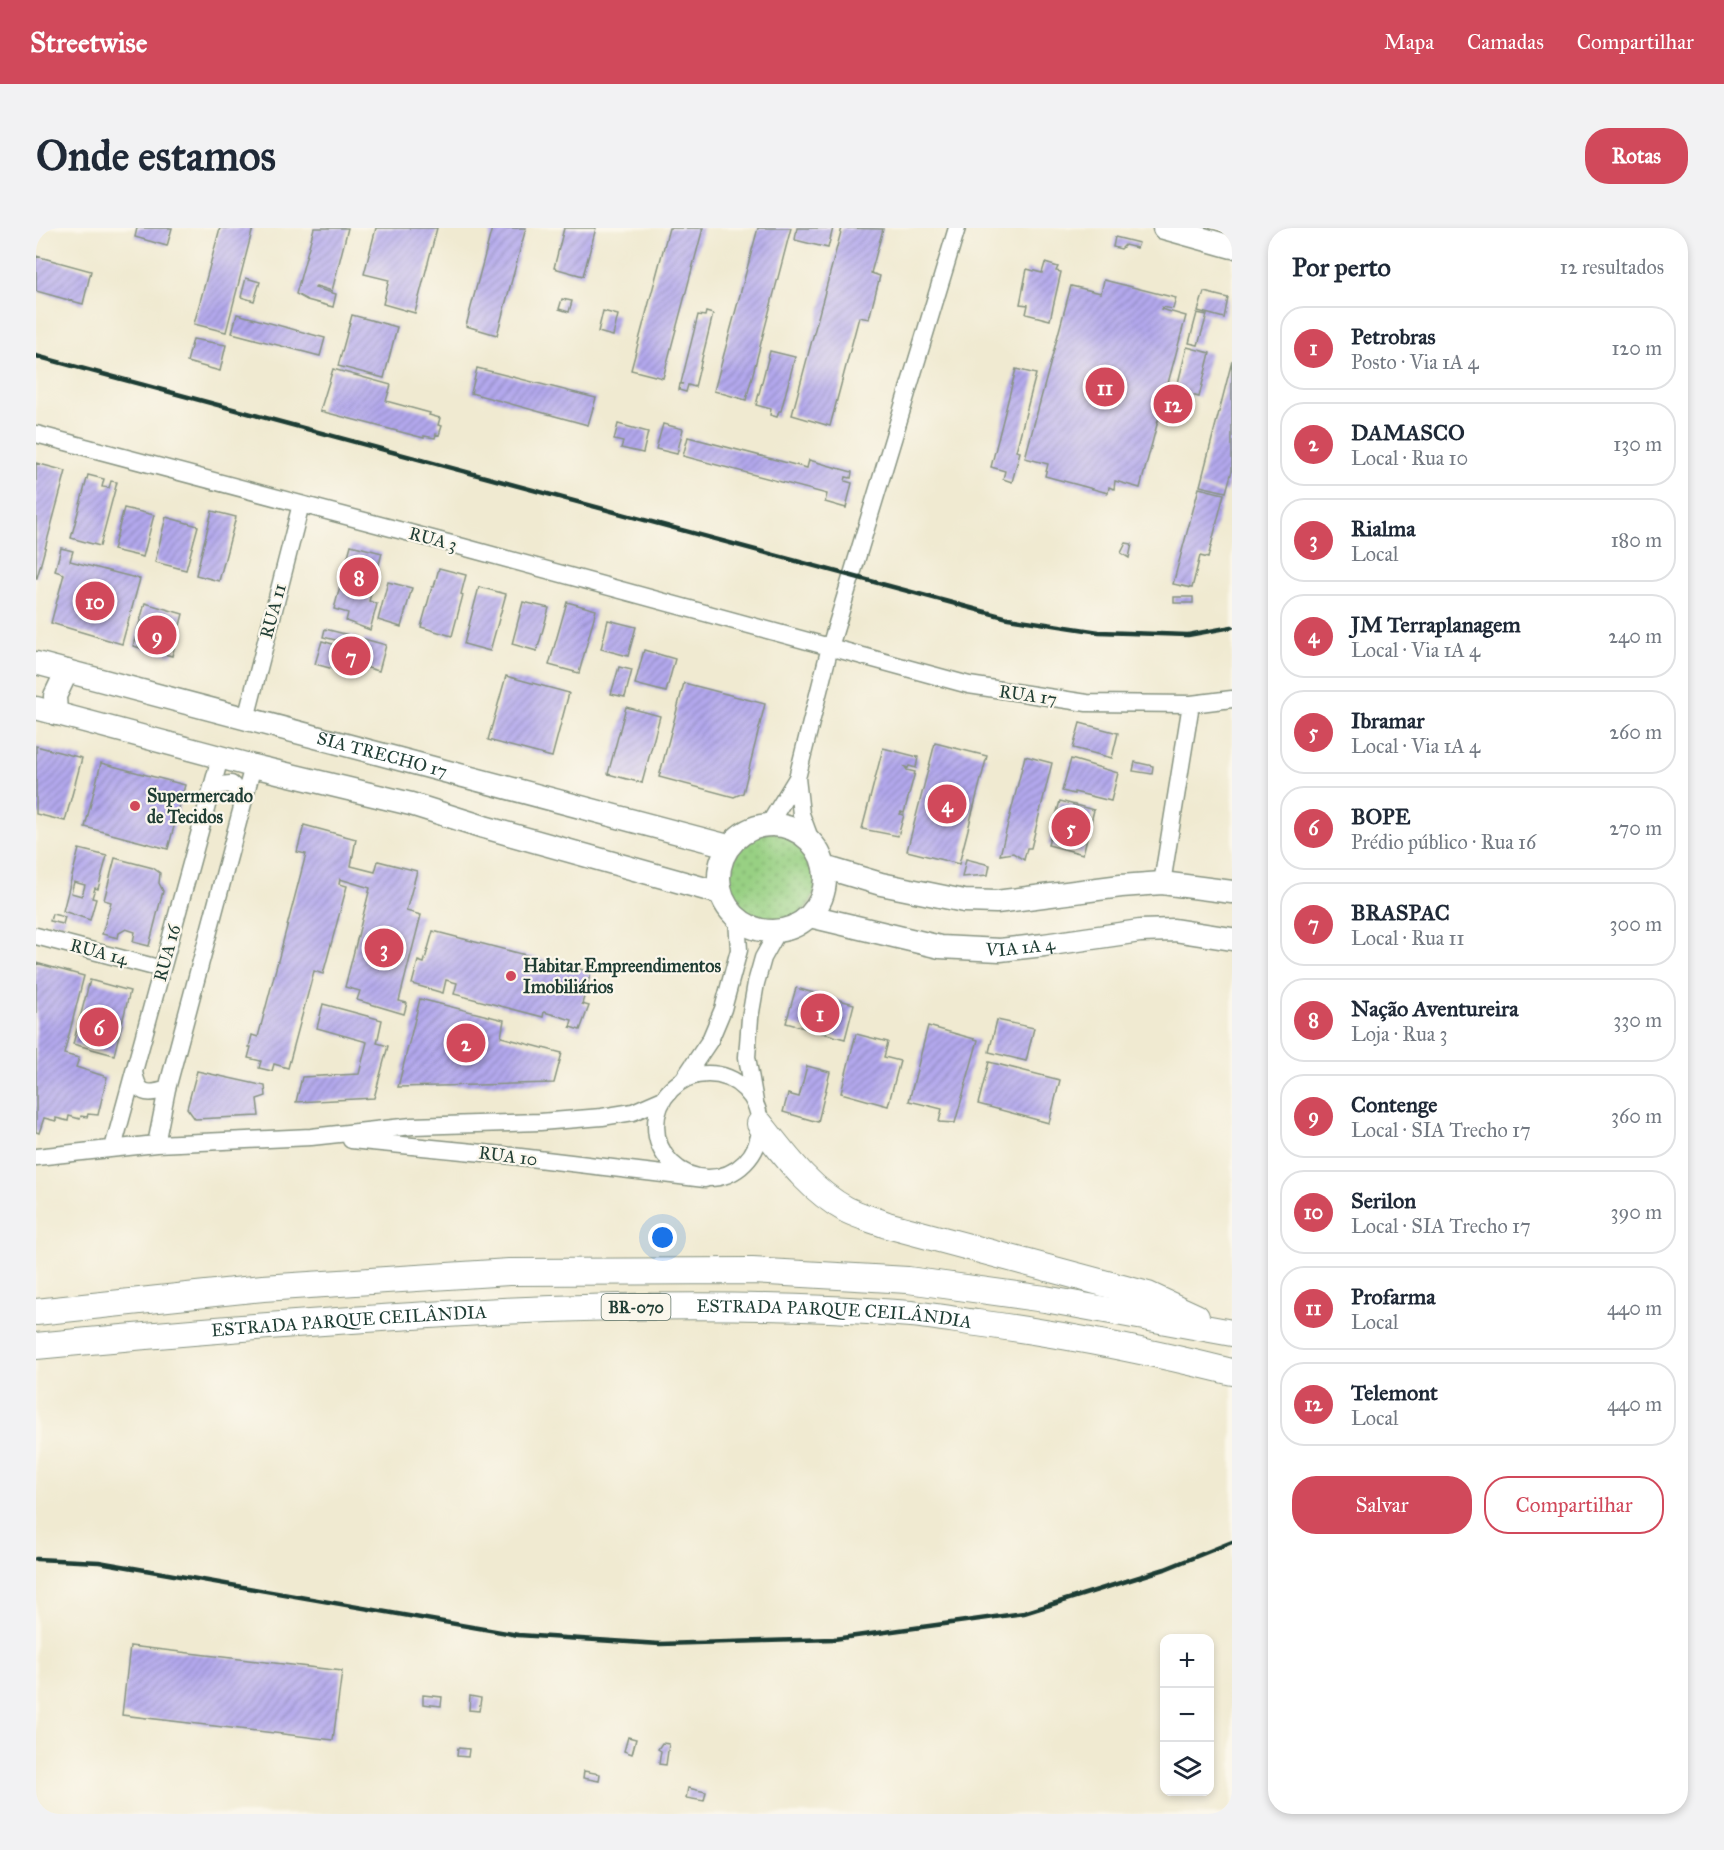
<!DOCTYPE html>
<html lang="pt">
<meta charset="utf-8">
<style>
body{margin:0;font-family:"IM FELL Great Primer",serif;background:#f2f2f3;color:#1f2937}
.controls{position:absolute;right:18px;bottom:18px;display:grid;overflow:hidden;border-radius:12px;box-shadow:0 3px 9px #0003}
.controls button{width:54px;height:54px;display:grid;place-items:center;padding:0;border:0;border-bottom:2px solid #e0e1e3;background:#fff;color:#1f2937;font:30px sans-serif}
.you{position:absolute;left:627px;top:1010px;width:21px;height:21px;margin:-15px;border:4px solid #fff;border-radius:50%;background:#1a73e8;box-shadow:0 0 0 9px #1a73e833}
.badge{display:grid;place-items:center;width:39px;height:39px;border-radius:50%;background:#d1495b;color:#fff;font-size:20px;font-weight:700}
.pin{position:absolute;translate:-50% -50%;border:3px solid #fff;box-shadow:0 2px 6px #0006}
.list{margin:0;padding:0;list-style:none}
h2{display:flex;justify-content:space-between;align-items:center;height:78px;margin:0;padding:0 24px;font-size:26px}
h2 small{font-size:20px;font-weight:400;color:#747a83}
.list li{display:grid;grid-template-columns:39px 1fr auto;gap:18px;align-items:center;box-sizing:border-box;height:84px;margin:0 12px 12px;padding:0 12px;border:2px solid #e0e1e3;border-radius:24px}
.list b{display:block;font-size:22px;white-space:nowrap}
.list p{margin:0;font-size:20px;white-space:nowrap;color:#747a83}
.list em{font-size:20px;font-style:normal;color:#747a83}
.actions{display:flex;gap:12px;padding:18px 24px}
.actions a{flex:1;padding:14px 0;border:2px solid #d1495b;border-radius:24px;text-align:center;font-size:21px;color:#d1495b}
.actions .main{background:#d1495b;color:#fff}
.icon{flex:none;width:33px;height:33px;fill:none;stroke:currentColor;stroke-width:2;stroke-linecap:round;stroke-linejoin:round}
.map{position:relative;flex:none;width:1196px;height:1586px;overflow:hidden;border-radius:24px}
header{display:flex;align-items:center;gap:36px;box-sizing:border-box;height:84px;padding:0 30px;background:#d1495b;color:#fff}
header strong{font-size:28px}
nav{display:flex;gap:33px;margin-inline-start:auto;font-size:21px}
.intro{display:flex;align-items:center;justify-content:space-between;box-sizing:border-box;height:144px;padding:0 36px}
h1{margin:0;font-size:42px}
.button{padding:15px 27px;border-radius:24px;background:#d1495b;color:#fff;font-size:21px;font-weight:700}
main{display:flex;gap:36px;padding:0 36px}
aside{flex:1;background:#fff;border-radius:24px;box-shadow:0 3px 9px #0003}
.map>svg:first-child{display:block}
.grass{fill:url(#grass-dots);stroke:#5c865c;stroke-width:1.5}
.building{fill:url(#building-hatch);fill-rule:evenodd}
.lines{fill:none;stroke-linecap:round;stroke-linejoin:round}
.minor-casing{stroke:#889482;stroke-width:19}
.major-casing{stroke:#889482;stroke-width:25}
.highway-casing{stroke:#889482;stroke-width:28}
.minor{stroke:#fff;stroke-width:16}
.major{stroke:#fff;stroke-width:22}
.highway{stroke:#fff;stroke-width:26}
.rail{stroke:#1f3d34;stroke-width:4.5}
.poi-dot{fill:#d1495b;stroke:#fbf7ec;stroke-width:2}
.labels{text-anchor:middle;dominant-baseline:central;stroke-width:4.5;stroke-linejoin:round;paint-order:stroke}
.shield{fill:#fbf7ec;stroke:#61756b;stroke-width:1.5}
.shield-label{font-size:16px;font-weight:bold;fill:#1f3d34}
.street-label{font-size:18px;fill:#1f3d34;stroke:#fbf7ec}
.poi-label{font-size:18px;font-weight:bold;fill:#1f3d34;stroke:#fbf7ec;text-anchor:start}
</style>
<header>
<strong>Streetwise</strong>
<nav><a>Mapa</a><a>Camadas</a><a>Compartilhar</a></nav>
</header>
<div class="intro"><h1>Onde estamos</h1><a class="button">Rotas</a></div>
<main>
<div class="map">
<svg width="1196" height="1586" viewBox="0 0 1196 1586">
<defs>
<pattern id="grass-dots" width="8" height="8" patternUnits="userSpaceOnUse" patternTransform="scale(1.5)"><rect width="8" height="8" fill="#98d083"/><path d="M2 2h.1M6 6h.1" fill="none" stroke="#7baa6c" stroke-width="1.8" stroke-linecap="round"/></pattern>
<pattern id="building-hatch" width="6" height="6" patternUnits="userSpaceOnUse" patternTransform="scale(1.5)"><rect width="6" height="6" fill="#b3a8ed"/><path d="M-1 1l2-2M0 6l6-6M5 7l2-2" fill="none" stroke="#918ac1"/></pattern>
</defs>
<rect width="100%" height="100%" fill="#fbf7ec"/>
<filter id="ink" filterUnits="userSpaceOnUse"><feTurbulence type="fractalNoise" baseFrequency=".0167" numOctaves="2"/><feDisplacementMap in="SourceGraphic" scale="12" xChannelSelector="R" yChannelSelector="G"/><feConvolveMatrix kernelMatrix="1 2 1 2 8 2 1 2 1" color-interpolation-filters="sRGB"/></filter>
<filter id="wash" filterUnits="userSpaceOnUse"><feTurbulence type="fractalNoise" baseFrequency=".008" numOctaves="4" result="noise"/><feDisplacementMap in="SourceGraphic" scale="24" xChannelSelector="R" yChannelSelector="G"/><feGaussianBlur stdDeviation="1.35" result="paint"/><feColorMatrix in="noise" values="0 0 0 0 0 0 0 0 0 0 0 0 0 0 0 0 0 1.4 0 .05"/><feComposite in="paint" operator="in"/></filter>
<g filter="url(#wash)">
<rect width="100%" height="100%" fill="#f0ead1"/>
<path class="grass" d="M689 650a46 46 0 1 1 92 0a46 46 0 1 1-92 0Z"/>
<g id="blocks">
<path class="building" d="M101 0H136L131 18 99 9Z
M184 0H217L190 104 158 96Z
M278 0H312L296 63 280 58 279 60 300 66 297 79 271 72 260 66Z
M340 0H401L379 85 347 76 353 52 328 46Z
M456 0H490L461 107 430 98Z
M528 0H560L547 48 518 40Z
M633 0H667L627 150 595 142Z
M722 0H755L710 172 678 163Z
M761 0H797L792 20 759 12Z
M806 0 847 1 835 45 844 48 833 91 823 89 794 198 756 187Z
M1079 9 1103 15 1101 20 1089 17 1085 21 1077 19Z
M0 28 55 43 47 76 0 63Z
M1009 35 1022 39 1020 43 1025 44 1014 92 990 86 992 77 984 76 991 41 1006 45Z
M210 50 224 54 218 73 205 69Z
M1068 52 1140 70 1137 81 1126 79 1125 81 1150 88 1104 260 1079 253 1078 261 1073 259 1072 265 1009 248 1012 236 989 230 1035 58 1065 65Z
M1168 64 1192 70 1188 90 1162 83Z
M526 71 536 73 533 84 523 81Z
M567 83 582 87 577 108 562 104Z
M670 84 677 86 659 159 652 157 650 164 643 162 644 156H647L645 155 662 87 669 88Z
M1161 85 1171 87 1162 117 1153 115Z
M201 86 289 110 284 128 196 105Z
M316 87 361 99 348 150 302 138Z
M157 111 190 117 184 143 151 134Z
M1151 119 1174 125 1163 169 1140 163Z
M734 123 759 129 745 183H743L741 189 734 187 735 181 720 177Z
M1196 133V243L1190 264 1164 258Z
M441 140 560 170 552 197 435 165Z
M297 141 355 157 350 173 394 185 393 187 404 190 402 197 406 198 403 207 400 206 399 210 388 208V210L284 183Z
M980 141 1000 146 980 223 984 224 976 254 967 251 969 243 955 239Z
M1136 168 1143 170 1139 185 1132 182Z
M582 196 612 204 607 225 585 220 587 214 578 212Z
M627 196 647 201 641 226 620 221Z
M652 209 771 240 773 232 816 244 815 250 810 249 809 253 816 255 810 280 789 274 791 266 647 228Z
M0 235 30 243 1 350H0Z
M52 247 68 251 66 259 73 260 75 253 81 254 64 318 35 310Z
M1163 260 1188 266 1172 330 1164 328 1156 360 1137 356Z
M88 280 118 287 107 329 77 322Z
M176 283 200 289 183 353 160 347Z
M130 289 162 298 150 342 119 334Z
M1090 315 1096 316 1093 330 1085 325Z
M315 317 346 325 333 373 341 376 334 402 310 393 312 385 298 381Z
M25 320 37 323 34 333 104 351 86 416 15 395 28 346 19 343Z
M403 340 430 347 425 366 427 367 416 408 385 399 396 359H398Z
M352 354 376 360 365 399 342 392Z
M443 359 470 366 454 423 428 416Z
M1138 369H1157V375H1138Z
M487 374 513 380 501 423 476 416Z
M531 374 560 382 543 445 513 437Z
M109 375 147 386 136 428 97 418Z
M572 392 600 399 592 428 565 421Z
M289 401 321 409 319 417 326 419 328 411 350 417 343 443 321 437 319 447 279 436 286 413 307 419 308 414 287 409Z
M608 422 639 431 630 464 599 456Z
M583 439 596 442 589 469 575 466Z
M470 448 533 465 516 529 452 512Z
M648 455 729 476 707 565 698 569 623 549Z
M590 479 624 488 606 555 572 546Z
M1044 495 1082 505 1076 530 1037 520Z
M899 515 951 528 923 636 871 623Z
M0 518 46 530 29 593 0 586Z
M847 520 882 529 880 540 873 538 872 540 869 539 871 542 879 544 868 585 865 584 864 586 868 587 862 608 826 601Z
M989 528 1016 535 995 620H991L988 632 977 625 964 627Z
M1035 531 1082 545 1075 573 1038 564V566L1026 563Z
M1099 534 1117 538 1116 546 1097 543Z
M65 535 149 557 132 621 49 599Z
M1024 573 1058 582 1047 626 1012 617Z
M268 597 320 611 315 638 339 644 342 633 381 643 370 683 385 687 363 773 371 775 368 786 321 772 324 763 309 759 334 660 304 651 303 656 311 658 287 746 278 743 252 840 238 836 236 843 223 840 225 833 212 830 215 819H213L216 807 222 809 270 626 261 624Z
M43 621 71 628 62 661 59 660 56 670 60 671 54 692 27 683ZM38 654 49 657 46 668 35 665Z
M79 630 117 640 124 645 123 655 127 663 113 718 97 714 99 704 90 701 83 705 82 710 66 706 75 674 68 672Z
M930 631 954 637 952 647 926 649Z
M16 686 29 689 27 696 14 693Z
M397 703 555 744 546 776 553 778 544 802 534 799 536 792 508 784 507 789 418 766 421 755 410 752 407 765 376 756 382 733 388 735Z
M0 735 48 748 28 826 43 830 40 839 71 849 62 887 52 886 51 889 45 888 44 891 33 888 32 893 20 890V893L8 890 3 905 0 904Z
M54 752 94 763 78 827 37 816Z
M760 760 818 776 809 811 750 795Z
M384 771 468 792 465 809 526 825 518 855 362 859Z
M287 776 346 792 341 815 352 818 338 870 260 874 266 849 323 846 331 814 281 800Z
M961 792 998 800 990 833 953 824Z
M892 798 942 812 919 895 903 894 906 881 873 873Z
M820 806 852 814 848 829 864 833 852 878 805 865Z
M953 834 1024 852 1013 895 942 876Z
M771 838 794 844 782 894 747 884 752 866 763 869Z
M161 843 229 858 230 868 221 871 223 888 159 891 151 880Z
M94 1418 306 1443 297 1512 86 1487Z
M387 1467 406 1469 405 1478 387 1476Z
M434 1468 445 1470 443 1483 433 1482Z
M592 1509 600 1511 596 1526 588 1523Z
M626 1515 633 1516 630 1537 623 1536 625 1523 622 1521Z
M422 1520 433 1521 432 1529 421 1528Z
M548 1543 564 1546 563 1553 547 1550Z
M652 1560 670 1564 668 1573 650 1570Z"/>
</g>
</g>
<g filter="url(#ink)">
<use href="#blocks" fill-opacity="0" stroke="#889482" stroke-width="1.5"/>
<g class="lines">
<g class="minor-casing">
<path id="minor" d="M0 206 427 319 933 457 1051 475 1155 476 1196 471
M210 491 265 276
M761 550 765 586 775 613
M175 565 184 557 195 556 203 563 206 579
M733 596 761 550 794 419 921 0
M1126 655 1155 476
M0 708 126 741
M98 844C102 866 110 868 131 861
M620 898a52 52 0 1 1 104 0a52 52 0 1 1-104 0Z
M647 852 674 812 687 781 703 722 701 691
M719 874 711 829 714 790 720 755 727 730 742 703
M315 912 468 927 669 951
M120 916 131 861 217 538
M77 920 184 530
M0 929 120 916 275 909 376 898 504 894 566 889 597 884 627 871"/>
</g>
<g class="major-casing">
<g id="major">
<path d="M1128 0 1196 19"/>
<path id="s1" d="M0 435 692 618"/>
<path d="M0 480 217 538 375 576 448 599 684 665"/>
<path d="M20 486 19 468 31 443"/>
<circle cx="736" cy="650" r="53"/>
<path d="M788 639 845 656 928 673 960 674 1085 658 1126 655 1196 664"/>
<path id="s2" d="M774 688 904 719 964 722 1008 717 1104 703 1138 702 1196 711"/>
</g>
</g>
<g class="highway-casing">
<g id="highway">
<path d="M724 896C750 929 774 962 811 982 823 988 838 992 851 997L1112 1067 1160 1089"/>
<path d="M0 1084 227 1060 473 1044 716 1043 872 1052 1009 1071 1196 1105"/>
<path id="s3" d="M0 1118C136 1105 273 1094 410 1086 564 1077 720 1074 875 1086 897 1088 919 1092 941 1095 1027 1106 1111 1123 1196 1144"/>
</g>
</g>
<use href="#minor" class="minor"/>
<use href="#major" class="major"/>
<use href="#highway" class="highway"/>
<path class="rail" d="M0 128 972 390 1063 404 1152 407 1196 399
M0 1331 63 1334 482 1407 624 1416 798 1411 988 1385 1129 1341 1196 1314"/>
</g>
</g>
<g class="poi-dot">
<circle cx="99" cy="578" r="6"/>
<circle cx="475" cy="748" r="6"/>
</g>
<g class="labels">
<rect class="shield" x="565.5" y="1066" width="69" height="26" rx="4.5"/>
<g class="shield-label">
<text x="600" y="1079">BR-070</text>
</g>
<g class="street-label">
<text transform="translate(397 311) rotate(15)">RUA 3</text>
<text transform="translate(237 383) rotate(-75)">RUA 11</text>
<text transform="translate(992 467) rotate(8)">RUA 17</text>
<text stroke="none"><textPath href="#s1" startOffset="358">SIA TRECHO 17</textPath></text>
<text stroke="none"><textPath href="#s2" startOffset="214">VIA 1A 4</textPath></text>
<text transform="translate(63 724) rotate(15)">RUA 14</text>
<text transform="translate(131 725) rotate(-75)">RUA 16</text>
<text transform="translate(472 928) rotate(7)">RUA 10</text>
<text stroke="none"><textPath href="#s3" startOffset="800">ESTRADA PARQUE CEILÂNDIA</textPath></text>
<text stroke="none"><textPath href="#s3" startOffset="314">ESTRADA PARQUE CEILÂNDIA</textPath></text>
</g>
<g class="poi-label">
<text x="111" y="568">Supermercado<tspan x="111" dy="21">de Tecidos</tspan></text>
<text x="487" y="738">Habitar Empreendimentos<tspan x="487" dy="21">Imobiliários</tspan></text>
</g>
</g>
</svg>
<div class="controls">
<button>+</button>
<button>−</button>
<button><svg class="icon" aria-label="layers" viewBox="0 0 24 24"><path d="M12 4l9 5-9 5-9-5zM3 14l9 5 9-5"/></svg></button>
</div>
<div class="you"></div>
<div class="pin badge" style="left:784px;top:785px">1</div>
<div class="pin badge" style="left:430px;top:815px">2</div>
<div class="pin badge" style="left:348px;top:720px">3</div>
<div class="pin badge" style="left:911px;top:576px">4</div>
<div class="pin badge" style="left:1035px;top:599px">5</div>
<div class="pin badge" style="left:63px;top:799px">6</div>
<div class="pin badge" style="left:315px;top:428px">7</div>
<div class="pin badge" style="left:323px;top:349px">8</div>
<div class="pin badge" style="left:121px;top:407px">9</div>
<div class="pin badge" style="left:59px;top:373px">10</div>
<div class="pin badge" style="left:1069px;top:159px">11</div>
<div class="pin badge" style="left:1137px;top:176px">12</div>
</div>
<aside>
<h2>Por perto<small>12 resultados</small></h2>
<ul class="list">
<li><span class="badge">1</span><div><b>Petrobras</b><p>Posto · Via 1A 4</p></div><em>120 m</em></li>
<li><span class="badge">2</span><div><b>DAMASCO</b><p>Local · Rua 10</p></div><em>130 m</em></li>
<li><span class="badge">3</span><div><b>Rialma</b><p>Local</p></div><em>180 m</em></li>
<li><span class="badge">4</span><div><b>JM Terraplanagem</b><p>Local · Via 1A 4</p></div><em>240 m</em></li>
<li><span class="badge">5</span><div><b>Ibramar</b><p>Local · Via 1A 4</p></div><em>260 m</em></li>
<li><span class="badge">6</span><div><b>BOPE</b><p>Prédio público · Rua 16</p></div><em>270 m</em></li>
<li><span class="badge">7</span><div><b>BRASPAC</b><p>Local · Rua 11</p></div><em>300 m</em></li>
<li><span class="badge">8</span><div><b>Nação Aventureira</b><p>Loja · Rua 3</p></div><em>330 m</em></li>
<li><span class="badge">9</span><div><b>Contenge</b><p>Local · SIA Trecho 17</p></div><em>360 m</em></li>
<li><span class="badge">10</span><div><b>Serilon</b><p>Local · SIA Trecho 17</p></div><em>390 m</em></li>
<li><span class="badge">11</span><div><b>Profarma</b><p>Local</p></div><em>440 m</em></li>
<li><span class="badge">12</span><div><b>Telemont</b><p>Local</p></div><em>440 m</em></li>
</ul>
<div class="actions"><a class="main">Salvar</a><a>Compartilhar</a></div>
</aside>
</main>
